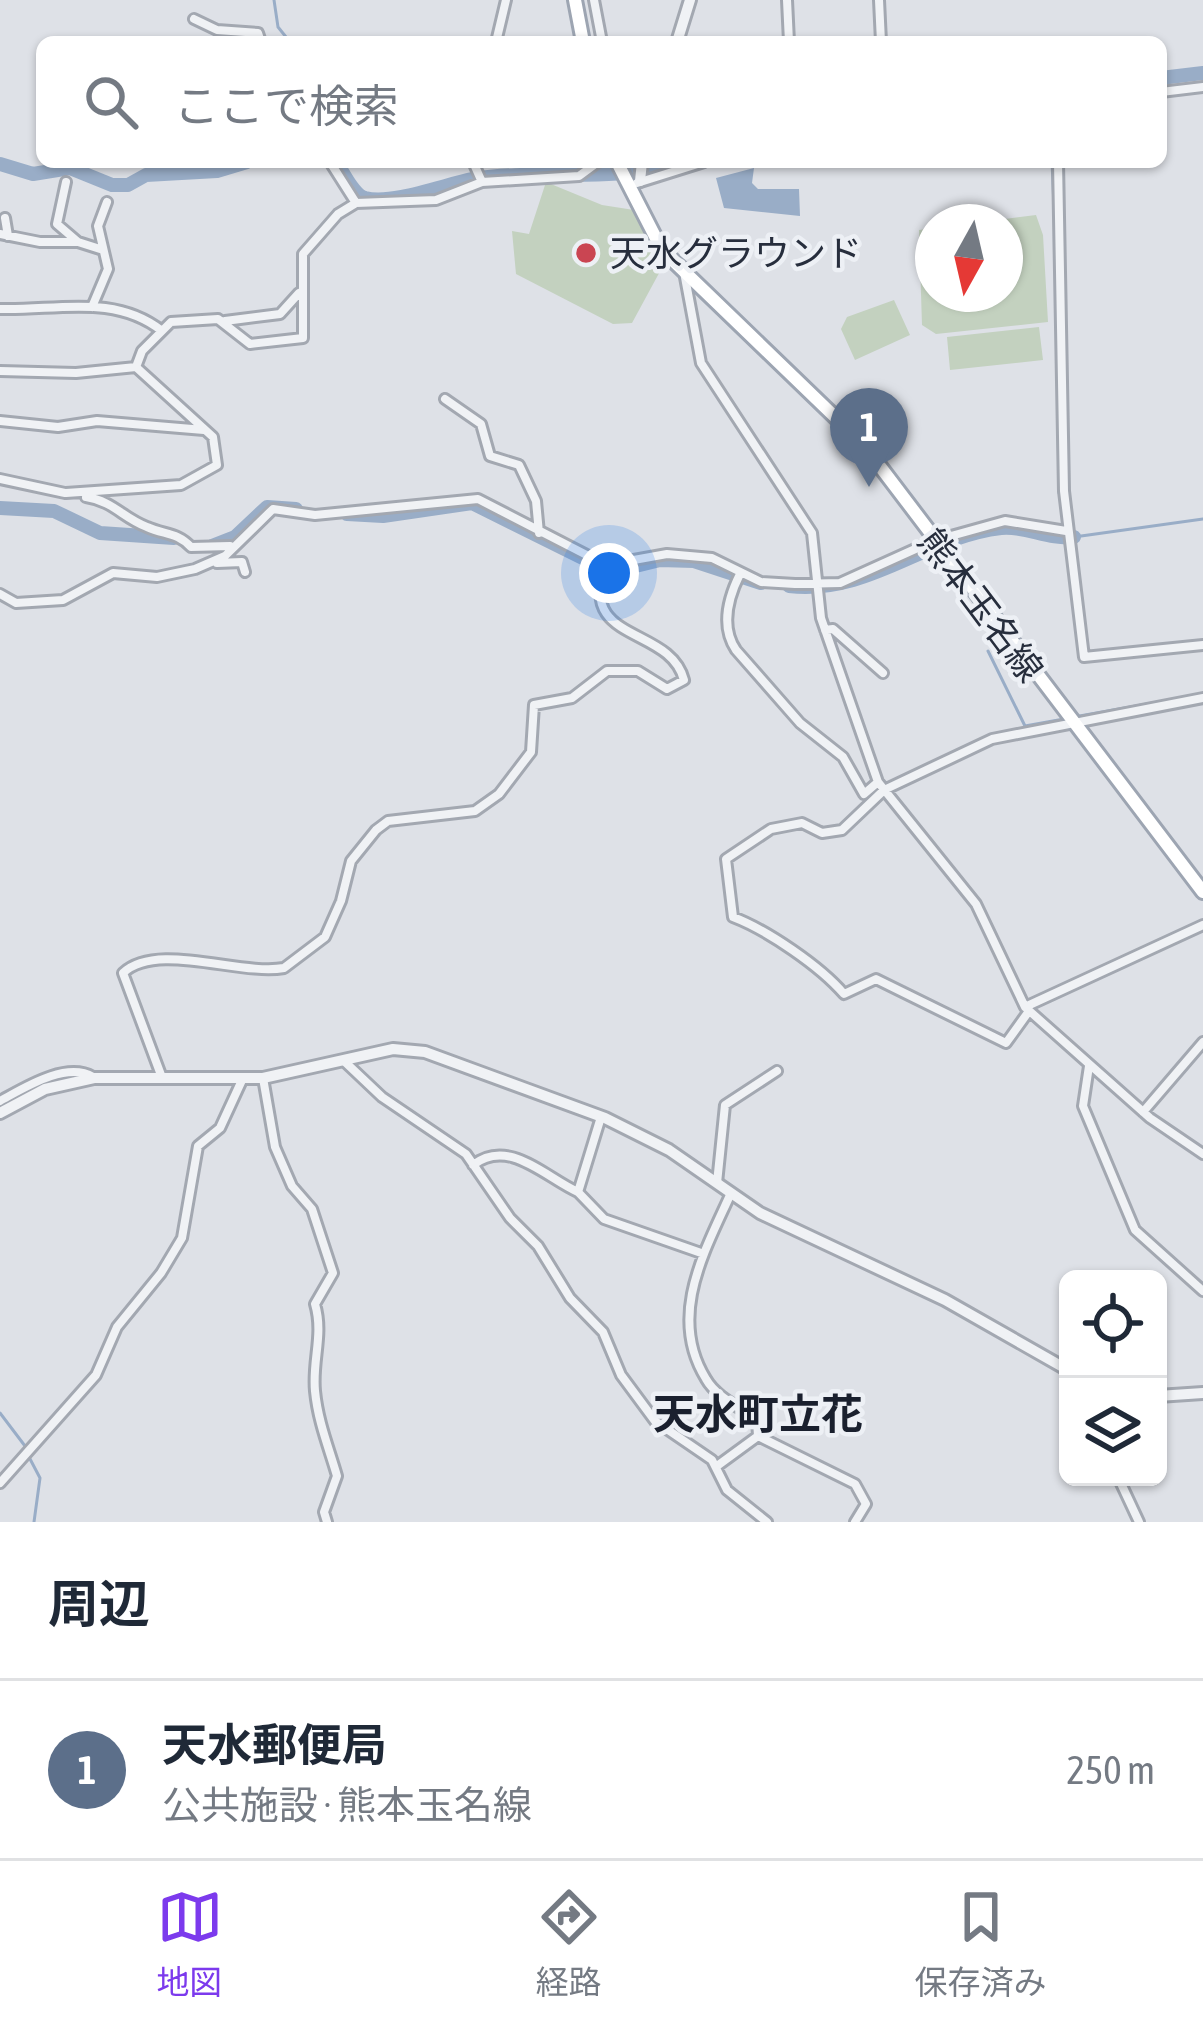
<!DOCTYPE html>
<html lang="ja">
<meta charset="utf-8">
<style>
body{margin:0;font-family:"Asap Condensed","Noto Sans JP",sans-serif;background:#f6f6f7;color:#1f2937}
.controls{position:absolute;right:36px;bottom:36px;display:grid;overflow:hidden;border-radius:18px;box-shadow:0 3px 9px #0004}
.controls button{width:108px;height:108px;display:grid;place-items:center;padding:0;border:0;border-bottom:3px solid #e0e1e3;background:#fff;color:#1f2937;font:60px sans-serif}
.compass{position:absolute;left:915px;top:204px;width:108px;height:108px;border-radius:50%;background:#fff;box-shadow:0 3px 9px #0004;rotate:188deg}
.you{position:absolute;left:609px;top:573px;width:42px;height:42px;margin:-30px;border:9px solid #fff;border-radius:50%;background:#1a73e8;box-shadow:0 0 0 18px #1a73e833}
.badge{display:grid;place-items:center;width:78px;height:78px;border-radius:50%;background:#7c3aed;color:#fff;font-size:39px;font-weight:700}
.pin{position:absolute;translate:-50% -99px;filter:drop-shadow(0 3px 6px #0008)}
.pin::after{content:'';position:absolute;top:63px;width:42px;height:36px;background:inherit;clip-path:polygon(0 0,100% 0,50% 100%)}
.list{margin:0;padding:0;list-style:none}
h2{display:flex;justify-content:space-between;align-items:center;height:156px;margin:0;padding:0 48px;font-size:51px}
h2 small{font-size:39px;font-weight:400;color:#747a83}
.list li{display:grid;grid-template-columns:78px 1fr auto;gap:36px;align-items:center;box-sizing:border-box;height:180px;padding:0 48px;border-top:3px solid #e0e1e3}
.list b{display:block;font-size:45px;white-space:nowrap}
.list p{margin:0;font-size:39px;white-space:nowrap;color:#747a83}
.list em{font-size:39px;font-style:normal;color:#747a83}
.icon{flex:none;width:66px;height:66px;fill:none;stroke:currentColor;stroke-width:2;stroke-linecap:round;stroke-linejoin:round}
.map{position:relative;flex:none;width:1203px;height:1522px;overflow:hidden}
.search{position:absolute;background:#fff;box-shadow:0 3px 9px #0004;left:36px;right:36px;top:36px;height:132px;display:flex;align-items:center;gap:30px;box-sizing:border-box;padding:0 42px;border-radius:18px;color:#747a83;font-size:45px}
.sheet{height:336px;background:#fff}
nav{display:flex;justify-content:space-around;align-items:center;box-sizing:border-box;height:168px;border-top:3px solid #e0e1e3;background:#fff;font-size:33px;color:#747a83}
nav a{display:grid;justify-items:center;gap:6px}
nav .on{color:#7c3aed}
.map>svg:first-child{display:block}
.green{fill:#c3d1bf}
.water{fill:#99adc7}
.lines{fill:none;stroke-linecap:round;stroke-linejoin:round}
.stream{stroke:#99adc7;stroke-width:3}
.river{stroke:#99adc7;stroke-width:14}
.minor-casing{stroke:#a3a8b1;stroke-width:14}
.tertiary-casing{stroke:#a3a8b1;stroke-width:16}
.primary-casing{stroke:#9da5b2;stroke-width:18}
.minor{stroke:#f0f2f5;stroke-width:8}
.tertiary{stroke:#f0f2f5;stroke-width:10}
.primary{stroke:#fff;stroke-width:12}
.poi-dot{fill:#ca4552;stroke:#edf0f5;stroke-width:4.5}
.labels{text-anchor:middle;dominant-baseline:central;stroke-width:9;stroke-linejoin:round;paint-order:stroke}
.poi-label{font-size:36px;fill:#272e3d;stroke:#edf0f5;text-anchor:start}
.street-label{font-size:36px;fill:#272e3d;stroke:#edf0f5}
.quarter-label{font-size:42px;font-weight:bold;fill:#1a202e;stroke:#edf0f5}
</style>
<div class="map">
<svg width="1203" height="1522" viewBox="0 0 1203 1522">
<rect width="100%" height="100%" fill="#dee1e7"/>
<path class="green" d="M546 182 602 205 634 210 664 264 632 323 613 324 516 274 512 231 529 234Z
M1036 215 1043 235 1048 322 936 334 922 325 919 230 933 228V294H1005V222H982Z
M894 300 910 335 855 360 841 329 847 317Z
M1039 327 1043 360 950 370 947 337Z"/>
<path class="water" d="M754 168 752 183 758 189H799L800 216 724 208 716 178Z"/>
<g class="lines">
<path class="stream" d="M274 0 278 27 290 42
M875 0 876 42
M1052 162 1055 228
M1057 339 1059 493
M1074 537 1203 519
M988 651 1025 726 1064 719
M1074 717 1203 694
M0 1413 25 1446
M29 1457 40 1478 34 1522"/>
<path class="river" d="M1161 78 1203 73
M336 162C344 172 352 194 365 198 393 205 446 184 473 179 540 168 612 185 675 162
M0 164 33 174 70 168 112 185H128L146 175 217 171 247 162
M0 508 54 511 100 533 174 538
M347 514 383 516 472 503 611 572 660 560 694 561 761 583
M212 546 235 537 267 507 296 509
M789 586C870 595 924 537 1001 528 1025 525 1048 540 1074 537"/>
<g class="minor-casing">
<path id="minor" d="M594 0 602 42
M787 0 789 42
M879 0 881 42
M194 19 217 30 258 33 261 42
M496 42 506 0
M1161 92 1203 87
M330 162 356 203
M473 162 482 182 579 176 598 162
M1058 162 1064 491 1084 657 1203 645
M66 182 57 224 78 242 100 249
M637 183 704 162
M5 218 8 236
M0 234 40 242H78
M684 272 701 363 812 533 821 618 878 782 976 904 1025 1007 1150 1118 1203 1154
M92 307 108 269 98 226 107 202
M0 309C55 311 114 293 162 331
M225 321 280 314 299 293
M0 371 76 373 136 367
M445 399 481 424 490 456 519 465 536 501 539 533
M0 421 58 427 97 421 204 430
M0 479 65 493
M66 493 181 485 217 465 213 437 136 367 142 351 171 322 218 319 250 344 303 338V254L338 214 356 203 436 200 482 182
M86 497C113 501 123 518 147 527 165 535 177 532 191 547L230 546
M217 563 242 562 245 572
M740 574C728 598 720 626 736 650L800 723 843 757 864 794 878 782
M0 594 16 603 63 600 113 573 157 577 195 569 225 556 273 509 315 515 478 499 606 565 667 554 712 558 761 582 795 584 840 583 933 541 1005 521 1066 531
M825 630 833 629 883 673
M1025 1007 1203 925
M1029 1011 1006 1043 876 979 844 994C820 966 767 930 733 917L726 859 771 829 802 823 822 833 842 830 884 790 992 739 1203 698
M344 1061 382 1097 466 1154 510 1218 538 1246 570 1298 603 1332 621 1375 655 1421 712 1460 727 1490 767 1522
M1089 1066 1083 1106 1135 1230 1203 1291
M161 1075 123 973C157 941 240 976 284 968L325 937 341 901 351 861 376 830 388 821 475 811 499 794 531 752 534 705 572 698 607 671H638L667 689 684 680C670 625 576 644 606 565
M263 1078 275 1147 292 1186 312 1209 333 1273 315 1304C324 1335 312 1360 315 1391 318 1422 329 1448 337 1476L324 1512 327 1522
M0 1101C24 1088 66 1061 93 1077
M1143 1112 1203 1042
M601 1117 578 1192 604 1219 704 1254
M473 1165C509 1137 546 1178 578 1192
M717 1183 725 1105 777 1071
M731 1193C705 1251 667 1316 706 1379 716 1397 741 1408 757 1420L758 1436
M758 1436 855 1484 866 1504 855 1522
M717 1466 758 1436
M1118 1477 1139 1522
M0 1483 96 1375 117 1327 161 1273 182 1238 198 1146 220 1128 243 1078"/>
</g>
<g class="tertiary-casing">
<path id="tertiary" d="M677 42 690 0
M640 181 642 162
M0 1113 45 1089 94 1078H263L393 1049 425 1052 605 1118 669 1150 760 1213 945 1300 1068 1370
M1158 1396 1203 1393"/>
</g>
<g class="primary-casing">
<path id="primary" d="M575 0 583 42
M617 162 662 250 863 444 1203 892"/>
</g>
<use href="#minor" class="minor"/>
<use href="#tertiary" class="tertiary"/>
<use href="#primary" class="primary"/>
</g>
<circle class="poi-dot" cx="586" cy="253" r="12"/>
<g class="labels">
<g class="poi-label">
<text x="610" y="253">天水グラウンド</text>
</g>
<g class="street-label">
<text transform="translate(981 605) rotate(53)">熊本玉名線</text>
</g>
<g class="quarter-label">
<text x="758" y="1414">天水町立花</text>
</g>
</g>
</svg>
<div class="controls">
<button><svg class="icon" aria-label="locate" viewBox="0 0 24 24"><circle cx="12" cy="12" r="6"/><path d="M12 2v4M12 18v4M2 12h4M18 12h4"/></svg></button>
<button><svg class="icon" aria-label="layers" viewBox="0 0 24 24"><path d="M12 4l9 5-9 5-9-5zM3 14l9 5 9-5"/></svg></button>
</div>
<svg class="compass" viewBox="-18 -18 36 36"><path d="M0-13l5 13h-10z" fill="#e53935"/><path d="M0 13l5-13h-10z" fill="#747a83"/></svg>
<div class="you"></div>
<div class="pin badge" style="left:869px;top:487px;background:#5c6f8a">1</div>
<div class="search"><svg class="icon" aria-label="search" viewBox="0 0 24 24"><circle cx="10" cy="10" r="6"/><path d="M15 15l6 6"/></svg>ここで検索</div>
</div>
<section class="sheet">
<h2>周辺<small></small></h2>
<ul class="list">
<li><span class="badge" style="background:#5c6f8a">1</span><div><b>天水郵便局</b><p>公共施設 · 熊本玉名線</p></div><em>250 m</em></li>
</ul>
</section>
<nav>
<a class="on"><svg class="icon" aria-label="map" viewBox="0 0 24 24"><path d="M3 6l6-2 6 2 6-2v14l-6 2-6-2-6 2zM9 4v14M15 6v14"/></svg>地図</a>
<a><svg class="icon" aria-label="directions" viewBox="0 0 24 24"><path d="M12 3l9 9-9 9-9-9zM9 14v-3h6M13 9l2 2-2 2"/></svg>経路</a>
<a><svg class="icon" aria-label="saved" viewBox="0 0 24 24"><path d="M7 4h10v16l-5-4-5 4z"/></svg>保存済み</a>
</nav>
